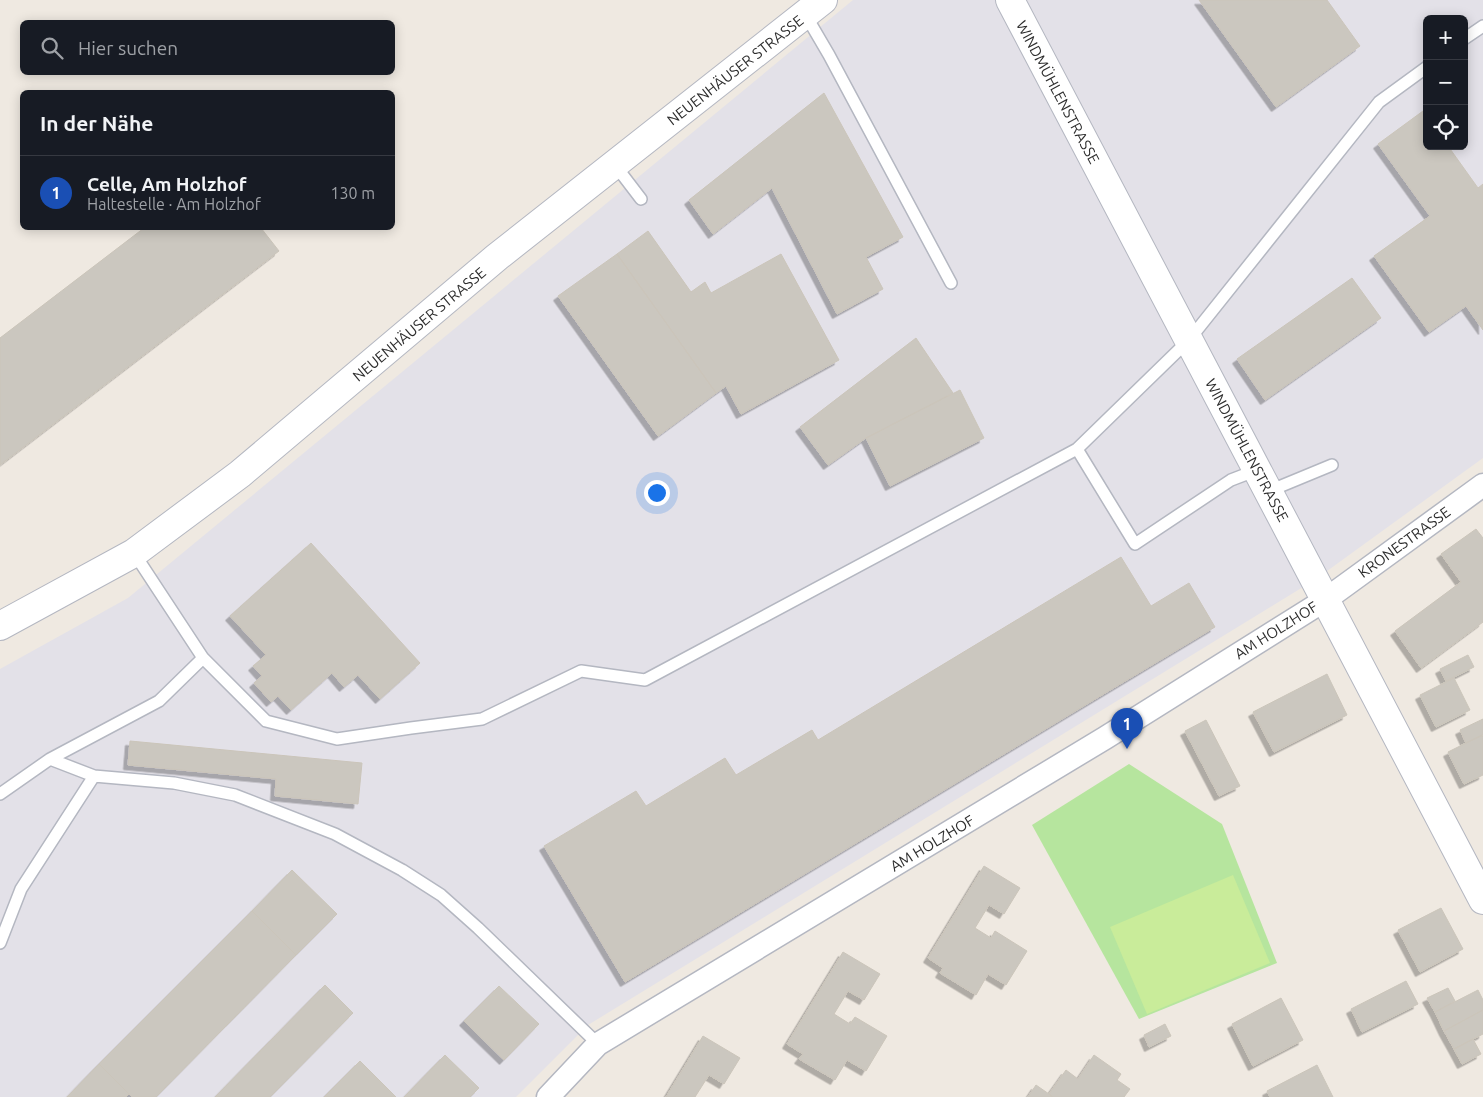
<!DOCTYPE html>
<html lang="de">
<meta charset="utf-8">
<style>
body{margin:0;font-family:Ubuntu,sans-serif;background:#242831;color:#f1f3f6}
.controls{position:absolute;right:15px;top:15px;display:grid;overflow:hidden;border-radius:8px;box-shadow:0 2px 12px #0003}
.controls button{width:45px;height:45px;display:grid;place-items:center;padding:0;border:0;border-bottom:1px solid #363941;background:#171b24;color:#f1f3f6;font:25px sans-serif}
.you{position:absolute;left:656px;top:492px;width:18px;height:18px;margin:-12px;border:4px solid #fff;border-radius:50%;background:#1a73e8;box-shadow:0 0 0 8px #1a73e833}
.badge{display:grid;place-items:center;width:32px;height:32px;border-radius:50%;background:#1a73e8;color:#fff;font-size:16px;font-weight:700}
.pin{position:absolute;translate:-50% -41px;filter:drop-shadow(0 1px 2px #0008)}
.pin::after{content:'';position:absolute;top:26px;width:18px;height:15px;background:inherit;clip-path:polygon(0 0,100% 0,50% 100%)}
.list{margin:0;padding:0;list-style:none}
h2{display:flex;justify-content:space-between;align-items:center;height:65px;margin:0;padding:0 20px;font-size:21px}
h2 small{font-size:16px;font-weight:400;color:#9ea1a6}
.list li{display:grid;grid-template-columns:32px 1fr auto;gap:15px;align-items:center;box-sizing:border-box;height:75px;padding:0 20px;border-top:1px solid #363941}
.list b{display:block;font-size:19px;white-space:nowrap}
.list p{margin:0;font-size:16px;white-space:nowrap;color:#9ea1a6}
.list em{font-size:16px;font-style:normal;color:#9ea1a6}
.icon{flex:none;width:28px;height:28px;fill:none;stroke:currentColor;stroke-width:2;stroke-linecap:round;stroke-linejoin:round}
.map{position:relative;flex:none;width:1483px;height:1097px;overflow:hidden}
.search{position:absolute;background:#171b24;box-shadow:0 2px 12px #0003;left:20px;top:20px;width:375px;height:55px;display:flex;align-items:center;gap:12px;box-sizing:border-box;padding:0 18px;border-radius:8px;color:#9ea1a6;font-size:19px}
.panel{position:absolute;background:#171b24;box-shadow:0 2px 12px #0003;left:20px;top:90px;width:375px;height:140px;border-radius:8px}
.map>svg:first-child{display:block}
.industrial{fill:#e3e1e8;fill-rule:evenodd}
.green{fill:#b6e59e}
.pitch{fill:#c9ec9a}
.building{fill:#cbc7bf;stroke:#cbc5ba;filter:url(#shadow)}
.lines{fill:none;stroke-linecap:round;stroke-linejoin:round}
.lane-casing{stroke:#b4b7c1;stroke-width:14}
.street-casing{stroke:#b4b7c1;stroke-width:25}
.secondary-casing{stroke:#b4b7c1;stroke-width:30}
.lane{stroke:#fff;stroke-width:11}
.street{stroke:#fff;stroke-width:22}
.secondary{stroke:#fff;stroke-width:28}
.labels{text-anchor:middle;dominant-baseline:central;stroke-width:4;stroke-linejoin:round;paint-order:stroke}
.street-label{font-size:15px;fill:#2e2e2e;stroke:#fff}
</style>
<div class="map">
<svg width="1483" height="1097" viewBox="0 0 1483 1097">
<defs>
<filter id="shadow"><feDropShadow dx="-4.5" dy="4.5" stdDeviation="0" flood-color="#0004"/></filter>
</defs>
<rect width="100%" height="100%" fill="#efe9e1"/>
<path class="industrial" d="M853 0H1483V458L1316 579 588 1025 516 1097H0V669L128 598ZM1427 19H1464V146H1427Z"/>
<path class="green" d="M1129 764 1222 824 1277 963 1139 1019 1032 825Z"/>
<path class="pitch" d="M1233 875 1270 963 1147 1014 1110 927Z"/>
<path class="building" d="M1199 0H1327L1360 46 1276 107Z
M824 93 903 237 866 257 883 289 837 314 772 188 713 234 689 200Z
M1423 111 1427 116V146H1448L1478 188 1483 184V330L1466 306 1429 332 1374 256 1430 216 1378 144Z
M144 228H261L279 251 0 465V338Z
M648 231 691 292 705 282 711 293 781 254 839 360 741 414 726 386 716 393 617 254Z
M617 254 716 393 658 436 558 296Z
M1352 278 1381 318 1265 400 1237 359Z
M916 338 953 393 866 438 828 465 800 427Z
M960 390 984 438 890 486 866 438Z
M1476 529 1483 538V622L1421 668 1395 631 1461 582 1441 554Z
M311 543 420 663 380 699 358 675 344 687 332 673 291 710 278 696 271 702 254 683 262 676 253 666 266 655 230 616Z
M1121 557 1151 606 1189 583 1215 627 625 982 544 846 636 791 646 806 725 758 736 775 812 730 818 740Z
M1468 655 1474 667 1446 681 1440 669Z
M1327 674 1347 715 1274 752 1253 712Z
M1454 678 1470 710 1436 727 1420 695Z
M1483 719V735L1466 743 1460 730Z
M1206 720 1240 786 1219 796 1185 731Z
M1482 735 1483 738V775L1464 784 1448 752Z
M130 741 362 763 358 804 275 796 276 779 128 765Z
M984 866 1020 888 1004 914 989 905 975 928 991 938 995 931 1027 951 1006 985 988 974 976 995 940 973 943 968 928 958Z
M292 870 337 914 296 955 252 911Z
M1441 908 1463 949 1420 972 1398 930Z
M252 911 296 955 156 1097H132L99 1064Z
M843 952 880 974 864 1000 848 991 834 1014 850 1024 855 1017 887 1036 866 1071 847 1060 835 1080 799 1059 803 1054 787 1044Z
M1406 981 1418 1004 1362 1032 1351 1009Z
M325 985 353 1013 270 1097H215Z
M499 986 539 1024 504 1060 464 1021Z
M1448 988 1455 1001 1435 1012 1427 998Z
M1478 990 1483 1000V1010L1444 1031 1435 1012Z
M1281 998 1303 1040 1253 1066 1232 1024Z
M1483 1010V1034L1454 1049 1444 1031Z
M1165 1024 1171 1036 1149 1047 1144 1035Z
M703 1036 740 1058 724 1084 709 1075 695 1097H666Z
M1473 1039 1481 1054 1462 1064 1454 1049Z
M445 1055 479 1088 470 1097H404Z
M1094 1055 1121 1074 1117 1080 1130 1089 1124 1097H1053L1049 1094 1066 1070 1078 1079Z
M360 1061 396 1097H324Z
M99 1064 129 1094 126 1097H67Z
M1317 1065 1333 1097H1270L1267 1091Z
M1036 1085 1049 1094 1053 1097H1028Z"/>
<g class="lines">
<g class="lane-casing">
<path id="lane" d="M805 14 829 55 951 283
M1464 39 1483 26
M615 165 641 199
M1077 449 1135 544 1231 480 1257 470
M1269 491 1332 465
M134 553 203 658 266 721 337 739 411 728 482 719 581 671 645 680 1077 449 1189 340 1379 102 1427 67
M50 759 94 776 174 783 235 795 335 834 402 870 441 895 478 928 598 1044
M0 794 50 759 159 701 203 658
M0 943 21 889 94 776"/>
</g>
<g class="street-casing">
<path id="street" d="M548 1097 598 1044 1105 738 1325 600 1483 485"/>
</g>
<g class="secondary-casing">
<path id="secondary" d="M1010 0 1483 900
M0 626 134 553 240 474 497 257 823 0"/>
</g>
<use href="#lane" class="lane"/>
<use href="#street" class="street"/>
<use href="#secondary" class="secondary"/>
</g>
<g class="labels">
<g class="street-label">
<text transform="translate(735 70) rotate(-38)">NEUENHÄUSER STRASSE</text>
<text transform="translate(1058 92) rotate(62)">WINDMÜHLENSTRASSE</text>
<text transform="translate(419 324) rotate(-40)">NEUENHÄUSER STRASSE</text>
<text transform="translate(1247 450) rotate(62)">WINDMÜHLENSTRASSE</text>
<text transform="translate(1404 542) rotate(-36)">KRONESTRASSE</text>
<text transform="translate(1276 630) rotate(-32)">AM HOLZHOF</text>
<text transform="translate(932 843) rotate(-31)">AM HOLZHOF</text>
</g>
</g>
</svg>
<div class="controls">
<button>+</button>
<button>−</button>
<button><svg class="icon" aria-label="locate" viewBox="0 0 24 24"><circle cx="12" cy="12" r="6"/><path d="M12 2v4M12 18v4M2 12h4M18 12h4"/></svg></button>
</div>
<div class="you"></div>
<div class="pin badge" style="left:1127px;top:749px;background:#1a4fb4">1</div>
<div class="search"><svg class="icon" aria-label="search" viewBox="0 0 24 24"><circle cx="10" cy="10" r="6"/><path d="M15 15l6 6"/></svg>Hier suchen</div>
<section class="panel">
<h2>In der Nähe<small></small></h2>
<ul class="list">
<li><span class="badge" style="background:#1a4fb4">1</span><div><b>Celle, Am Holzhof</b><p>Haltestelle · Am Holzhof</p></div><em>130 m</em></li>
</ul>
</section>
</div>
